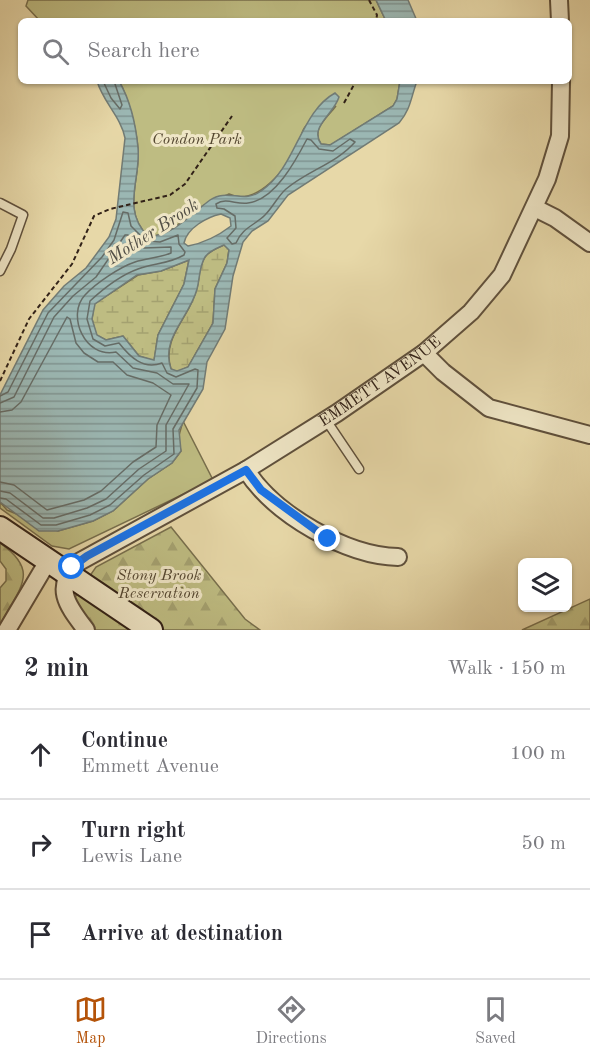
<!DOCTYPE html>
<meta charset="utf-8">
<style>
body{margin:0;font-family:"Old Standard TT",serif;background:#f2f2f3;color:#2b2b33}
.controls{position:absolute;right:18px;bottom:18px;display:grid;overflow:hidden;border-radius:9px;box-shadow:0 2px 4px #0004}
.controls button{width:54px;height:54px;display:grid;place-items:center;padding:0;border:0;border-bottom:2px solid #e1e1e2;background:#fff;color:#2b2b33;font:30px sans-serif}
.stop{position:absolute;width:18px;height:18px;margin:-14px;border:4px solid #1a73e8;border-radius:50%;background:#fff}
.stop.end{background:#1a73e8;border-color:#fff;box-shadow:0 2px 6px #0008}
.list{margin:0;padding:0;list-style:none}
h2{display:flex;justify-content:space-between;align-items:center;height:78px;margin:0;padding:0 24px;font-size:26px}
h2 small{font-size:20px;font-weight:400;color:#7c7c81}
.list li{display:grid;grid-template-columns:39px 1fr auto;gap:18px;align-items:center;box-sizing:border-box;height:90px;padding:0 24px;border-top:2px solid #e1e1e2}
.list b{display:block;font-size:22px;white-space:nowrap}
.list p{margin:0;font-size:20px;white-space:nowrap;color:#7c7c81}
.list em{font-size:20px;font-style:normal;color:#7c7c81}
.icon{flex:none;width:33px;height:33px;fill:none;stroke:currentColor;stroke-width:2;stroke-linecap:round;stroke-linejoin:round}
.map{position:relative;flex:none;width:590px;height:630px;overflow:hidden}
.search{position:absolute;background:#fff;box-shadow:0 2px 4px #0004;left:18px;right:18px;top:18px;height:66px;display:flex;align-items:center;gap:15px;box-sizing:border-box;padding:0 21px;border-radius:9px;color:#7c7c81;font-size:22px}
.sheet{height:348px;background:#fff}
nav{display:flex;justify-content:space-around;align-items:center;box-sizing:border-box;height:84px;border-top:2px solid #e1e1e2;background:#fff;font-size:16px;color:#7c7c81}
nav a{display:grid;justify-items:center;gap:3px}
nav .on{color:#b45309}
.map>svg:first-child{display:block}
.green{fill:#bebc82;stroke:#786f4d;stroke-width:1.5}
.forest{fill:url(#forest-firs);stroke:#786f4d;stroke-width:1.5}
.wetland{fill:url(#wetland-marsh);stroke:#786f4d;stroke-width:1.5}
.water{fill:url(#water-rules);stroke:#717b75;stroke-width:1.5;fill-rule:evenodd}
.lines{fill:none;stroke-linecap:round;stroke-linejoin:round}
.shore{stroke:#666c66;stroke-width:1.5}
.lane-casing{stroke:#5f503c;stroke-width:11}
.street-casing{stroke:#5f503c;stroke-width:20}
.secondary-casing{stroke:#322218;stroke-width:26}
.path{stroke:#322218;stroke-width:2;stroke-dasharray:4.5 3;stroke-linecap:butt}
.lane{stroke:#efe6c6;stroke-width:8}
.street{stroke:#efe6c6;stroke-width:16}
.secondary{stroke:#efe6c6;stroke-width:22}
.route{stroke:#1a73e8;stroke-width:8}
.labels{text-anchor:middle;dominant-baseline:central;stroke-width:6;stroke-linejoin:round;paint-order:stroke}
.park-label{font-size:16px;font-style:italic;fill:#554832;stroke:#efe6c6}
.street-label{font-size:16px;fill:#322218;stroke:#efe6c6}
.water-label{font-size:18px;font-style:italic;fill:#524f46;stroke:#efe6c6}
</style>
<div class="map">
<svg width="590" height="630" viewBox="0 0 590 630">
<defs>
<pattern id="forest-firs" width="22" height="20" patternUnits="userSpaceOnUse" patternTransform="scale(1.5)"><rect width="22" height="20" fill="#bebc82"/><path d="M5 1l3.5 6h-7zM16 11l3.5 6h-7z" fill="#a4a170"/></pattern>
<pattern id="wetland-marsh" width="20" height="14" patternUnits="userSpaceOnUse" patternTransform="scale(1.5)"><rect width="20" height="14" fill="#bebc82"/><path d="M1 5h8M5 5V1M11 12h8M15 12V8" fill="none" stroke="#a4a170"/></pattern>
<pattern id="water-rules" width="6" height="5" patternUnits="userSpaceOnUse" patternTransform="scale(1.5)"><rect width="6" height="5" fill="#9bb7b3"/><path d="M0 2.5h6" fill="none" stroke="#7f9491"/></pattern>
</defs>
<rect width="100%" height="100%" fill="#e7d8a8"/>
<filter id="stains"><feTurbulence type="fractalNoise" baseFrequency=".00333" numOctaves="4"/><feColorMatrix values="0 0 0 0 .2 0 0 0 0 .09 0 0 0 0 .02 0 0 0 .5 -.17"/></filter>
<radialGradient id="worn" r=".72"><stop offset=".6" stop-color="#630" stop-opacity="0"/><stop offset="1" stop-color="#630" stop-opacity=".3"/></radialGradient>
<path class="green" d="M28 0H376L386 21H40L26 6Z
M119 81H400L397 99 393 106 331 145 321 144C311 129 326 119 336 106 327 112 310 118 305 127 301 132 301 139 298 144 288 168 257 207 229 194 219 199 207 202 198 209 182 220 169 237 148 236 121 210 141 179 138 148 136 127 129 99 119 81Z
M183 421 213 480 69 549 52 546 0 508V502L7 510 58 531 93 521 113 511 148 479 172 463 181 451 178 439Z"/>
<path class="forest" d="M171 527 245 619 260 630H93L73 600 96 567Z
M0 543C42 572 18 589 0 625V588L6 581V569L0 561Z
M590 599V630H522Z"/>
<path class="wetland" d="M224 245 229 249 227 263 215 289 213 323 188 367 177 372 171 369C161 337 190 318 197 288 200 278 198 267 205 257 209 251 217 248 224 245Z
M189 260 184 284 158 335 154 361 139 356 123 336 106 340 96 335 92 319 94 304 138 275 161 271Z"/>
<path class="water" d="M376 0H408L417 21H386Z
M97 81H119C130 100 136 126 138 148 141 179 121 210 148 236 172 237 191 214 210 200 227 188 244 204 261 191 296 168 300 112 335 93L339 97C334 114 309 127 321 144L330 145 393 106 397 99 400 81H417C411 97 411 109 399 123L288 195 268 221 252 231 243 242 233 276 225 329 207 362 203 389 179 430 181 451 172 463 148 479 113 511 93 521 58 531H39L0 502V395L43 310 64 286 86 268 109 237 116 219 125 138C121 117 103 102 97 81ZM221 214 230 218 231 226C218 236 204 243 188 246L184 243C187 228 207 217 221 214ZM224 245 229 250 227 263 215 289 213 323 188 367 177 371 171 369C160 338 190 317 197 289 200 278 199 267 205 257 209 251 217 248 224 245ZM189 260 184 284 158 335 154 360 139 356 123 336 106 340 97 335 92 319 95 304 137 275 161 271Z"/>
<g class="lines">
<path class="shore" d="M103 81 111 98 120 109 122 105 114 81
M307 139 311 140 319 149 333 151 350 139 355 142C337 163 307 171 286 189 278 196 273 207 265 215 255 225 242 228 236 243L232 244 227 238 236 228 235 216 224 209 217 208 216 204C227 197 236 205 248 203 275 200 296 160 307 139Z
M0 396 8 392 48 313 102 257 114 240 123 212 128 213 131 226 146 241 160 242 178 235 179 244 185 252 184 255C169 264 154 263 138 269 121 275 103 289 90 301L87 319 93 339 105 346 119 343C130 357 143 370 162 363L167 373 176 377 195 369 198 370 197 388 173 429 174 454 144 475 110 505 90 515 56 525H41L6 499 0 498
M0 403 14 397 54 317 73 296 96 277 125 235H128L144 248 171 247V253C159 258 147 258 135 262 120 267 96 283 85 295 66 315 85 359 116 352L133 368 157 373 173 384H189L166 425V451L139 469 106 499 87 508 54 518H43L10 493 0 491
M0 412 12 410 21 402 67 317 70 319 76 343 84 353 98 362H113L127 375 153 383 171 395 157 425 156 447 133 462 101 491 84 500 47 510 14 485 0 482"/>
<g class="lane-casing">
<path id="lane" d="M0 203 23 215 11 249 0 271
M326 420 359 469"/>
</g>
<g class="street-casing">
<g id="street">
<path d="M559 0 560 21"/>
<path d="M535 208 555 218 590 243"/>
<path d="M424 353 443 372 489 408 590 435"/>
<path d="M246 470C274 514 346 556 398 557"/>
<path d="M7 630 48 561"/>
<path id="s1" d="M86 630C68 606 53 589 77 563L246 470 337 413 424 353 471 312 502 275 547 179 560 136 561 81"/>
</g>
</g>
<g class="secondary-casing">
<path id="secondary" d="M0 528 151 630"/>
</g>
<path class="path" d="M369 0 377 15 376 21
M344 103 356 81
M0 381 29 319 72 264 94 216 110 209 170 195 185 184 232 116"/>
<use href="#lane" class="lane"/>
<use href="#street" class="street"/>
<use href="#secondary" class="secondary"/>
</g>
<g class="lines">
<path class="route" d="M72 567 87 556 246 470 261 490 328 539"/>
</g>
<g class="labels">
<g class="park-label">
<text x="197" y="140">Condon Park</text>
<text x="159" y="576">Stony Brook<tspan x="159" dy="18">Reservation</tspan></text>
</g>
<g class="street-label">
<text stroke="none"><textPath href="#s1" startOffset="430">EMMETT AVENUE</textPath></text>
</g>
<g class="water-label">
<text transform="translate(153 232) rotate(-33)">Mother Brook</text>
</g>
</g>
<rect width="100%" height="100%" filter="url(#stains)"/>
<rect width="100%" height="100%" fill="url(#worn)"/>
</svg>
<div class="controls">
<button><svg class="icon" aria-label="layers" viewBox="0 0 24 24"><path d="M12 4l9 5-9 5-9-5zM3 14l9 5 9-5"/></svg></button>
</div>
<div class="stop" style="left:72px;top:567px"></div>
<div class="stop end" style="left:328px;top:539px"></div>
<div class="search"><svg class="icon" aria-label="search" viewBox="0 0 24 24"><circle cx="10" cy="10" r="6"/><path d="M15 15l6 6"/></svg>Search here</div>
</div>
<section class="sheet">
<h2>2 min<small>Walk · 150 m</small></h2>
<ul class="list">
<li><svg class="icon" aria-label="ahead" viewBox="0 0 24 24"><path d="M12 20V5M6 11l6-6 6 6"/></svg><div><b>Continue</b><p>Emmett Avenue</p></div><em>100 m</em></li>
<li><svg class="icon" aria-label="right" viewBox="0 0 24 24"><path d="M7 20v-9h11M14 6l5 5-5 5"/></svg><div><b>Turn right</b><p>Lewis Lane</p></div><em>50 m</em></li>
<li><svg class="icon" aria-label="arrive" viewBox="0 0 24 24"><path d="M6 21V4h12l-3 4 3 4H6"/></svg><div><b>Arrive at destination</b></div></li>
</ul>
</section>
<nav>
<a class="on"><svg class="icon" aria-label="map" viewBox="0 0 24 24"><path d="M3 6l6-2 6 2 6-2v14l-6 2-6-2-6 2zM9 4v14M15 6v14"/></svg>Map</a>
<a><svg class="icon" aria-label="directions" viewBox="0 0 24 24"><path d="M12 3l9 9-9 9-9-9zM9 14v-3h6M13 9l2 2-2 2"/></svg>Directions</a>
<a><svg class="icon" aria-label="saved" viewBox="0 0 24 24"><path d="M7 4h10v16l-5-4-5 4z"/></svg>Saved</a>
</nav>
